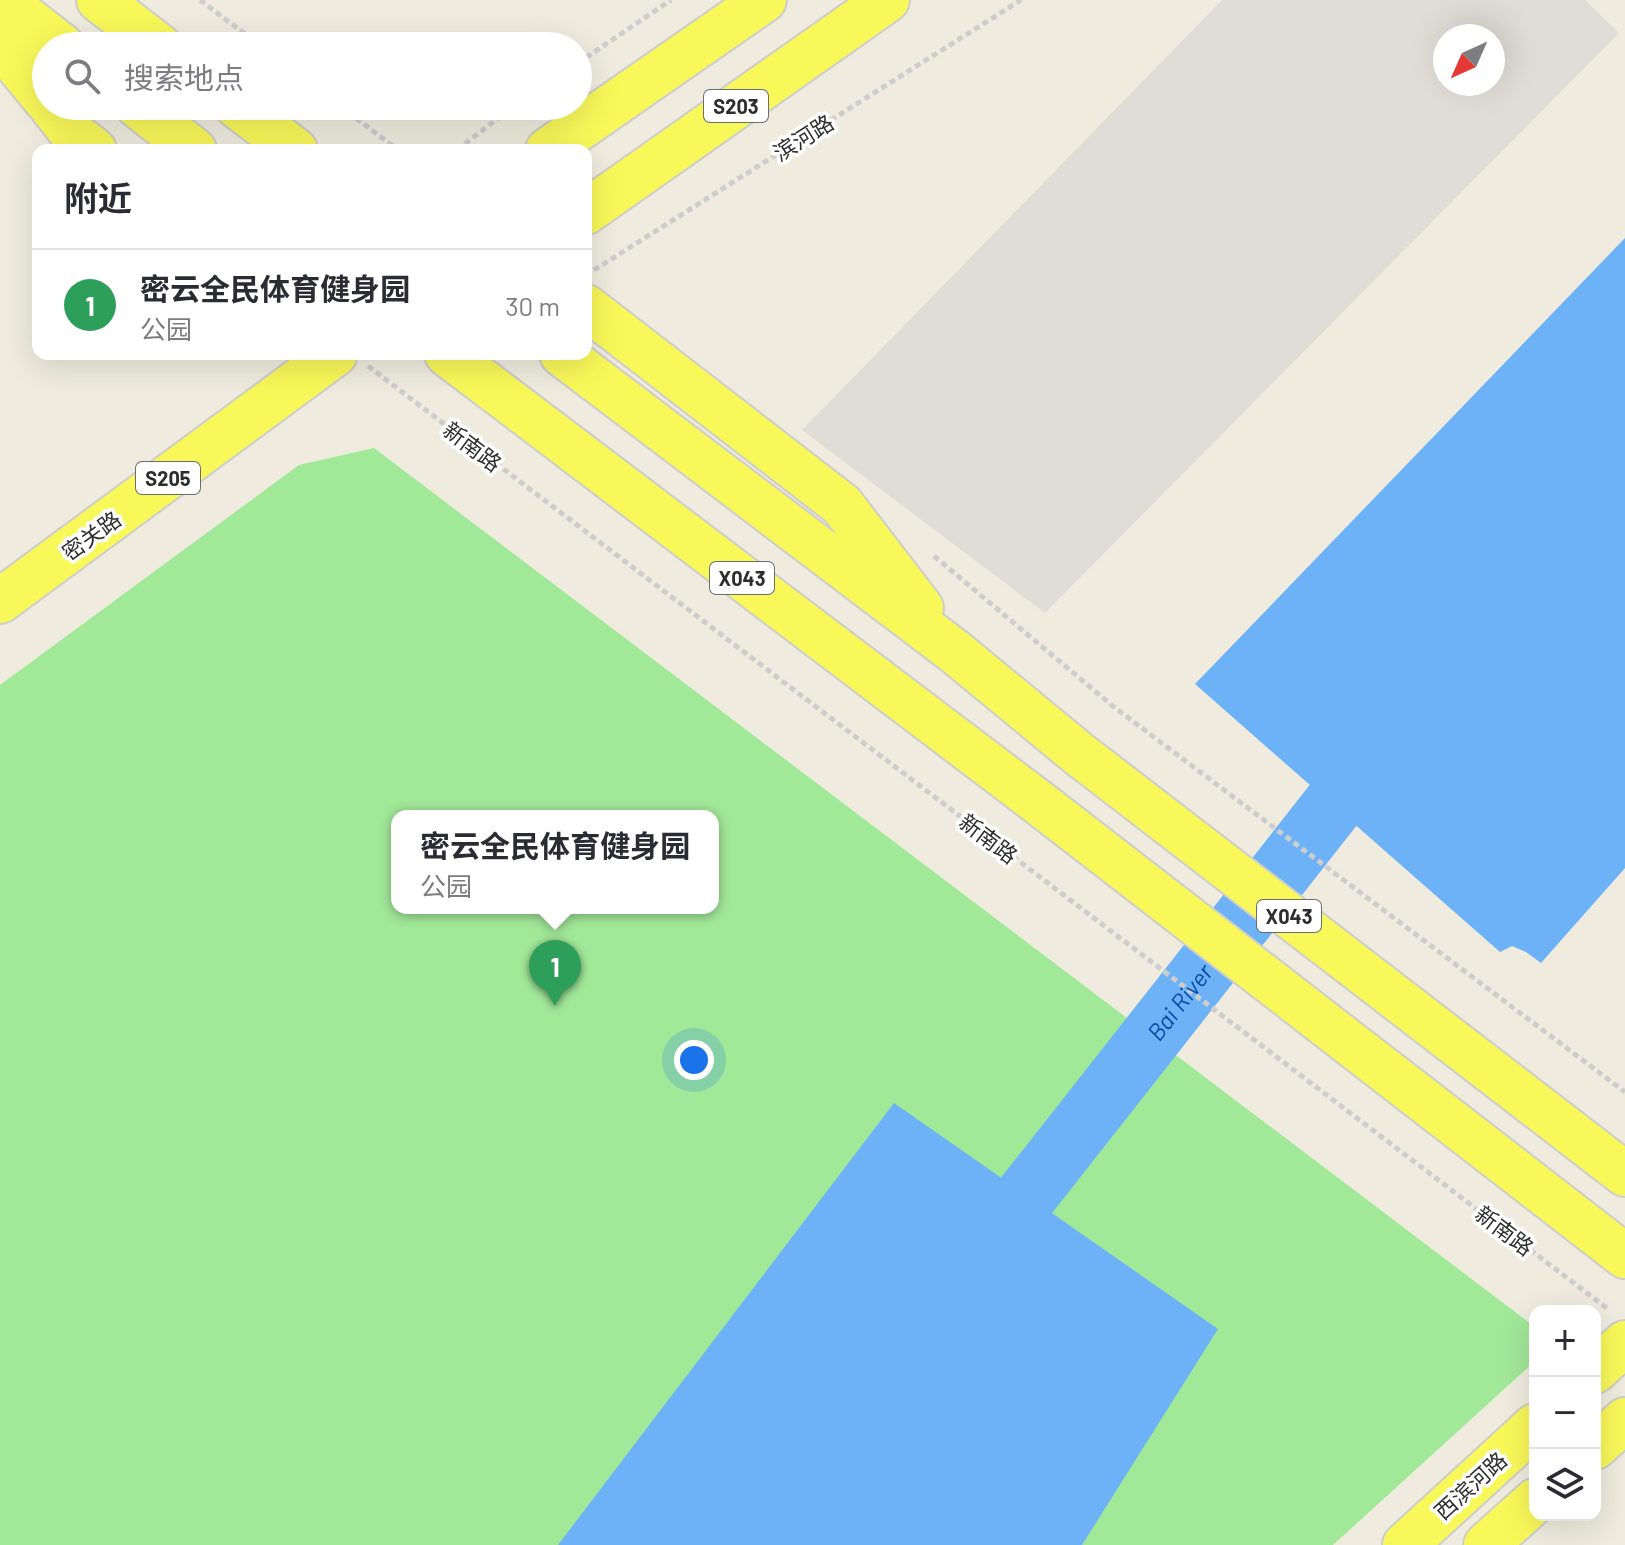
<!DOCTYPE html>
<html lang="zh">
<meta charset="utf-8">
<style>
body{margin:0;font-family:Barlow,"Noto Sans SC",sans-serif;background:#f7f7f7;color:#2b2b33}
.controls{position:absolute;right:24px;bottom:24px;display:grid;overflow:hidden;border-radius:16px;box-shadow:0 8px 32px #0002}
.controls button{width:72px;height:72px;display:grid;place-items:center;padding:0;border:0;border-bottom:2px solid #e1e1e2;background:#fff;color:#2b2b33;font:40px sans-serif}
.compass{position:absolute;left:1433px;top:24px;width:72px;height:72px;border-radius:50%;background:#fff;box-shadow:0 8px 32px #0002;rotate:225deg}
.you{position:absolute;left:694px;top:1060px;width:28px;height:28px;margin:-20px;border:6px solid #fff;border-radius:50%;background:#1a73e8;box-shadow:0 0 0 12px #1a73e833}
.badge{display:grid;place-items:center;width:52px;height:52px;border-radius:50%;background:#443bff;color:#fff;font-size:26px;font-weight:700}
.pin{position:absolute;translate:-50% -66px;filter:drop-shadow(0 2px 4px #0008)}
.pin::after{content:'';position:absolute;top:42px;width:28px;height:24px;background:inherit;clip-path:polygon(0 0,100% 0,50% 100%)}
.popup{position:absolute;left:391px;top:810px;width:328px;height:104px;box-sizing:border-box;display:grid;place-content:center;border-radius:16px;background:#fff;filter:drop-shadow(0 2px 6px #0005);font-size:26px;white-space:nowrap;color:#7c7c81}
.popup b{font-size:30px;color:#2b2b33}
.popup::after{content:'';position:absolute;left:50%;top:100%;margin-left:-16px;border:16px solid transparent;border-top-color:#fff}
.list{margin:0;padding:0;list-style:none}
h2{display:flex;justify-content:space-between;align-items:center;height:104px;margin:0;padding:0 32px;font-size:34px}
h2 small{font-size:26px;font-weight:400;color:#7c7c81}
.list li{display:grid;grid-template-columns:52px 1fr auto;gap:24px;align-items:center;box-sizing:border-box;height:112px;padding:0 32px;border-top:2px solid #e1e1e2}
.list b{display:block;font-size:30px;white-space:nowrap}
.list p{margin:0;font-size:26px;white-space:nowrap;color:#7c7c81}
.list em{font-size:26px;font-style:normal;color:#7c7c81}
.icon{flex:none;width:44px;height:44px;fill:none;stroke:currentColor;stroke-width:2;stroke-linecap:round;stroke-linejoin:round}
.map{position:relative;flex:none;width:1625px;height:1545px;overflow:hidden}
.search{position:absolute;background:#fff;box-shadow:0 8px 32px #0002;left:32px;top:32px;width:560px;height:88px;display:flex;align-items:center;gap:20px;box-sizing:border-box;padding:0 28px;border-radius:44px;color:#7c7c81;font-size:30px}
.panel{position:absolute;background:#fff;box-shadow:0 8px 32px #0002;left:32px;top:144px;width:560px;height:216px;border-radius:16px}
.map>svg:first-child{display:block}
.green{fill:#a2e899;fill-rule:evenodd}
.plaza{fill:#dfddd6;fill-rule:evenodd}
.water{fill:#6db2f6}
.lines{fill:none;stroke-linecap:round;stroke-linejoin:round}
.river{stroke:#6db2f6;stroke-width:62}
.major-casing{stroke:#cdcdcd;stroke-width:48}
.path{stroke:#cdcdcd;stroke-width:5;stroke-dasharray:6 4;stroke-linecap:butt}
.major{stroke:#f9f85a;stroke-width:44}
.labels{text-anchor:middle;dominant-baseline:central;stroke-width:7;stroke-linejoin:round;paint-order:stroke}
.shield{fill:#fff;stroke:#6c6c6c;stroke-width:2}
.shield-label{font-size:20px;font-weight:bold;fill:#2d2d2d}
.street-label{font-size:22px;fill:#2d2d2d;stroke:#fff}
.water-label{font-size:24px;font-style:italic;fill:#064ba8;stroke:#fff}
</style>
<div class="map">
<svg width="1625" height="1545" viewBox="0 0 1625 1545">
<rect width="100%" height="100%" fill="#efecdf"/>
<path class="green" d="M374 448 1535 1327V1361L1333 1545H0V685L299 465ZM397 816H713V908H397Z"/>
<path class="plaza" d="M1222 0H1585L1619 33 1045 613 802 430ZM1445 36H1493V84H1445Z"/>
<path class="water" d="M1625 238V868L1541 963 1526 952 1512 946 1500 952 1195 684Z
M894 1103 1218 1329 1082 1545H558Z"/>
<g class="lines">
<path class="river" id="s1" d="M975 1261 1386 738"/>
<g class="major-casing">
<path id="major" d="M3 0 62 46
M99 0 159 46
M0 44 46 100
M51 106 72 133 94 150
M138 106 194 150
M237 106 295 150
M548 150 764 0
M586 212 887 0
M586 307 842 505 921 608
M447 354 1038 802 1625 1256
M562 354 954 651 1079 754 1625 1174
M0 601 335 354
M1595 1371 1625 1343
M1595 1447 1625 1420
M1405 1545 1535 1426
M1486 1545 1535 1501"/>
</g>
<path class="path" d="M200 0 261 46
M578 63 671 0
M340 106 398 150
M457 150 514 106
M594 270 1021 0
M392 354 411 357
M368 366 1608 1309
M934 556 1114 707 1625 1092"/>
<use href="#major" class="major"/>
</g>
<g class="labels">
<g class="shield">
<rect x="704" y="90" width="64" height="32" rx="6"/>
<rect x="136" y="462" width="64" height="32" rx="6"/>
<rect x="710" y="562" width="64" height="32" rx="6"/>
<rect x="1257" y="900" width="64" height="32" rx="6"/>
</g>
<g class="shield-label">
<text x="736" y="106">S203</text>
<text x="168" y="478">S205</text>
<text x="742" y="578">X043</text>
<text x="1289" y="916">X043</text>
</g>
<g class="street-label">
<text transform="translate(803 137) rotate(-32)">滨河路</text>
<text transform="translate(473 446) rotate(37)">新南路</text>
<text transform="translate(91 535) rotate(-36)">密关路</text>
<text transform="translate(989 838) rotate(37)">新南路</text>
<text transform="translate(1505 1230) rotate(37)">新南路</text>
<text transform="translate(1470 1485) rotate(-42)">西滨河路</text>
</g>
<g class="water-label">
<text stroke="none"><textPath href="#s1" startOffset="330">Bai River</textPath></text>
</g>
</g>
</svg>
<div class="controls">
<button>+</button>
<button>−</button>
<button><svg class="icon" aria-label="layers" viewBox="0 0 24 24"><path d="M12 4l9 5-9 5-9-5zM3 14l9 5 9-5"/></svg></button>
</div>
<svg class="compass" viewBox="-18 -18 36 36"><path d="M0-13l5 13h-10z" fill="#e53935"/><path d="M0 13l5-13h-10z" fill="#7c7c81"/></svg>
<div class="you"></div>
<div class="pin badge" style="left:555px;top:1006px;background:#2e9e5b">1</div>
<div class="popup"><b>密云全民体育健身园</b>公园</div>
<div class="search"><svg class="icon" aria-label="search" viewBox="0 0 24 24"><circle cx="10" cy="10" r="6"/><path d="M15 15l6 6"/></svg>搜索地点</div>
<section class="panel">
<h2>附近<small></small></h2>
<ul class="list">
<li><span class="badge" style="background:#2e9e5b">1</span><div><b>密云全民体育健身园</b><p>公园</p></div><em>30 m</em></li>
</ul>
</section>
</div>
